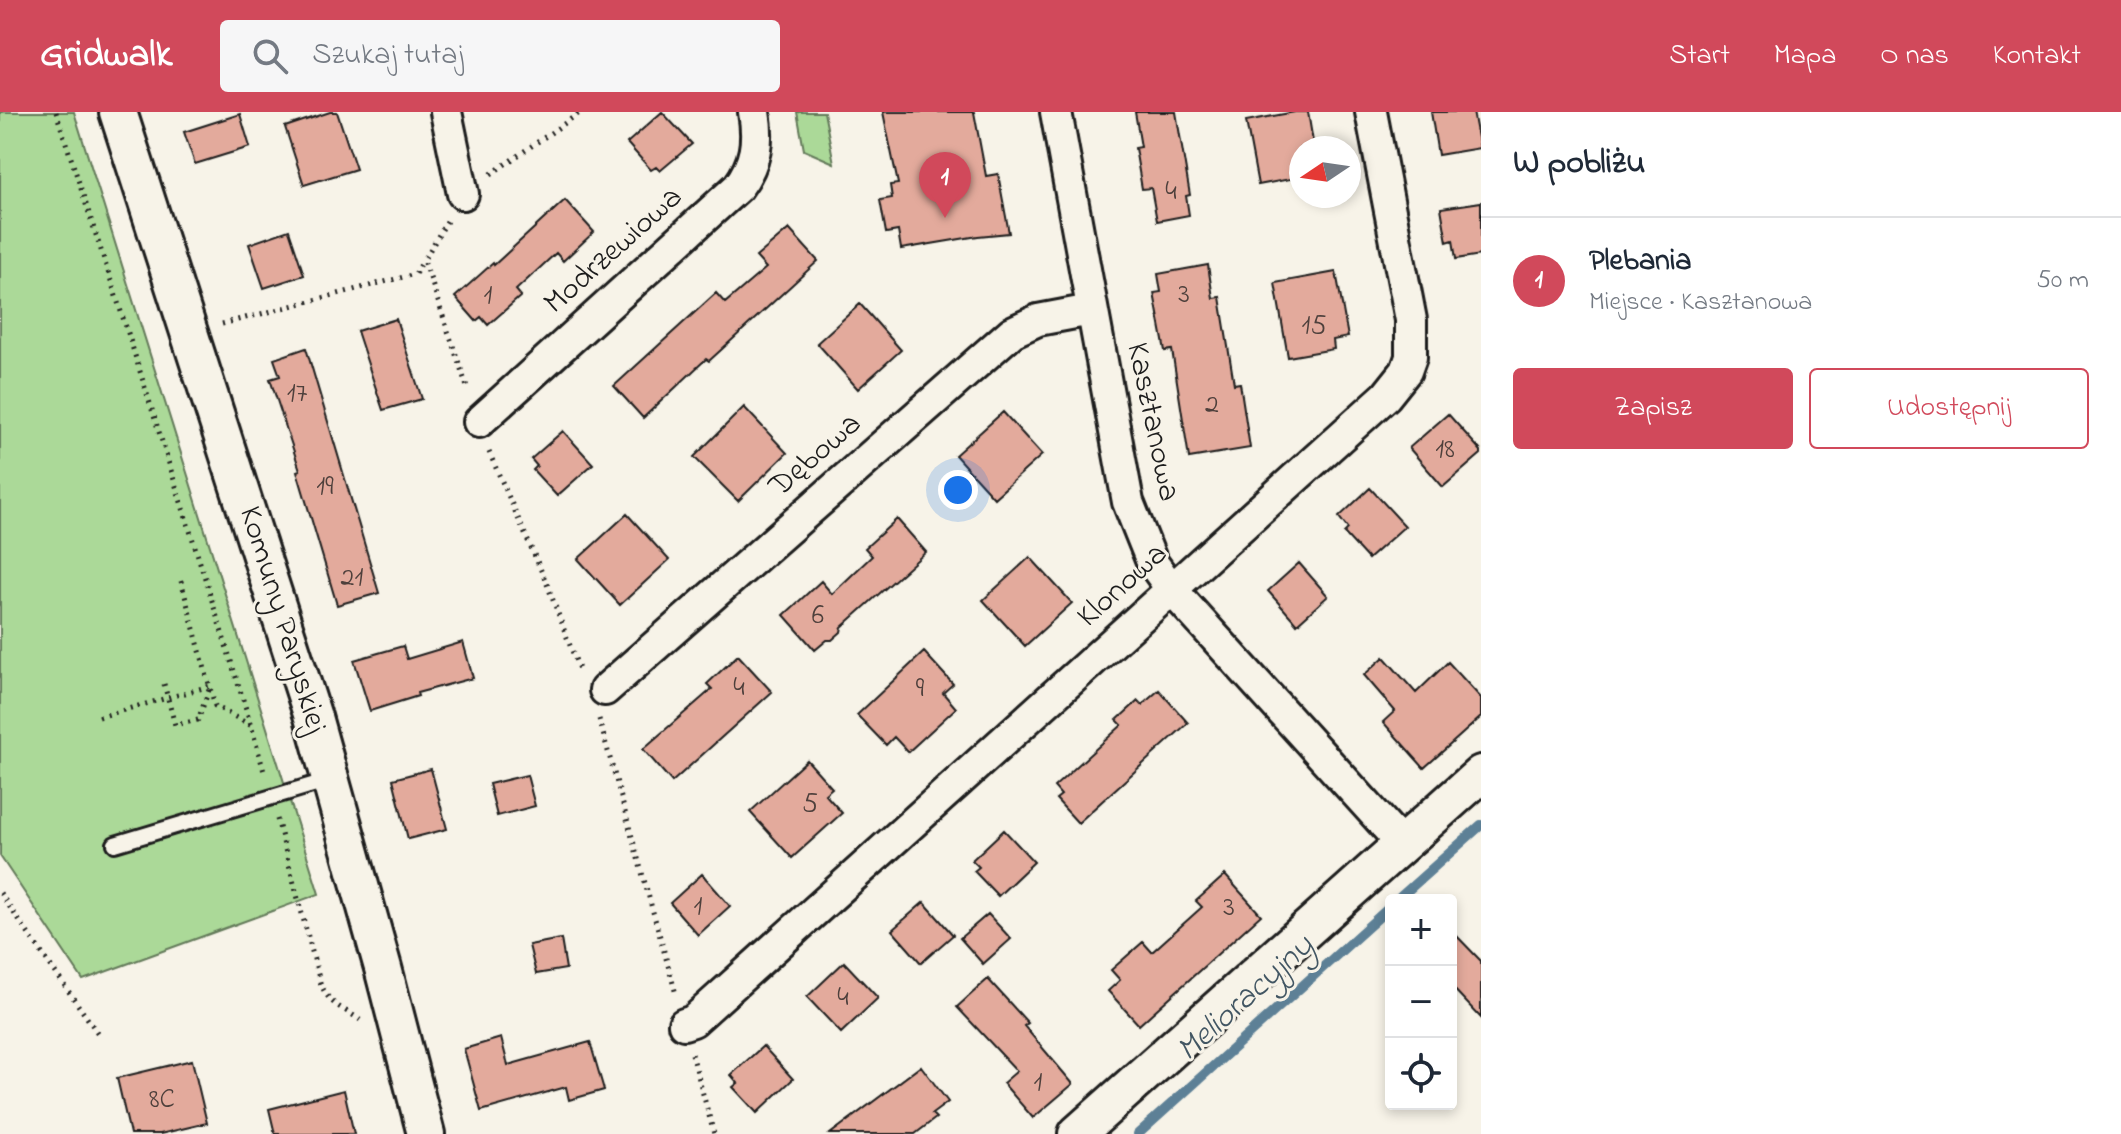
<!DOCTYPE html>
<html lang="pl">
<meta charset="utf-8">
<style>
body{margin:0;font-family:"Indie Flower",sans-serif;background:#f6f6f7;color:#1f2937}
.controls{position:absolute;right:24px;bottom:24px;display:grid;overflow:hidden;border-radius:8px;box-shadow:0 4px 12px #0003}
.controls button{width:72px;height:72px;display:grid;place-items:center;padding:0;border:0;border-bottom:2px solid #e0e1e3;background:#fff;color:#1f2937;font:40px sans-serif}
.compass{position:absolute;left:1289px;top:24px;width:72px;height:72px;border-radius:50%;background:#fff;box-shadow:0 4px 12px #0003;rotate:257deg}
.you{position:absolute;left:958px;top:378px;width:28px;height:28px;margin:-20px;border:6px solid #fff;border-radius:50%;background:#1a73e8;box-shadow:0 0 0 12px #1a73e833}
.badge{display:grid;place-items:center;width:52px;height:52px;border-radius:50%;background:#d1495b;color:#fff;font-size:26px;font-weight:700}
.pin{position:absolute;translate:-50% -66px;filter:drop-shadow(0 2px 4px #0008)}
.pin::after{content:'';position:absolute;top:42px;width:28px;height:24px;background:inherit;clip-path:polygon(0 0,100% 0,50% 100%)}
.list{margin:0;padding:0;list-style:none}
h2{display:flex;justify-content:space-between;align-items:center;height:104px;margin:0;padding:0 32px;font-size:34px}
h2 small{font-size:26px;font-weight:400;color:#747a83}
.list li{display:grid;grid-template-columns:52px 1fr auto;gap:24px;align-items:center;box-sizing:border-box;height:128px;padding:0 32px;border-top:2px solid #e0e1e3}
.list b{display:block;font-size:30px;white-space:nowrap}
.list p{margin:0;font-size:26px;white-space:nowrap;color:#747a83}
.list em{font-size:26px;font-style:normal;color:#747a83}
.actions{display:flex;gap:16px;padding:24px 32px}
.actions a{flex:1;padding:18px 0;border:2px solid #d1495b;border-radius:8px;text-align:center;font-size:28px;color:#d1495b}
.actions .main{background:#d1495b;color:#fff}
.icon{flex:none;width:44px;height:44px;fill:none;stroke:currentColor;stroke-width:2;stroke-linecap:round;stroke-linejoin:round}
.map{position:relative;flex:none;width:1481px;height:1022px;overflow:hidden}
header{display:flex;align-items:center;gap:48px;box-sizing:border-box;height:112px;padding:0 40px;background:#d1495b;color:#fff}
header strong{font-size:38px}
nav{display:flex;gap:44px;margin-inline-start:auto;font-size:28px}
.search{width:560px;height:72px;background:#f6f6f7;display:flex;align-items:center;gap:20px;box-sizing:border-box;padding:0 28px;border-radius:8px;color:#747a83;font-size:30px}
main{display:flex}
aside{flex:1;background:#fff}
.map>svg:first-child{display:block}
.green{fill:#abd998;stroke:#647a5a;stroke-width:2}
.lines{fill:none;stroke-linecap:round;stroke-linejoin:round}
.stream{stroke:#5d8096;stroke-width:10}
.building{fill:#e3aa9c;stroke:#1c1c1c;stroke-width:2}
.service-casing{stroke:#1c1c1c;stroke-width:20}
.minor-casing{stroke:#1c1c1c;stroke-width:36}
.tertiary-casing{stroke:#1c1c1c;stroke-width:42}
.path{stroke:#1c1c1c;stroke-width:5;stroke-dasharray:2 6;stroke-linecap:butt}
.service{stroke:#f7f3e8;stroke-width:14}
.minor{stroke:#f7f3e8;stroke-width:30}
.tertiary{stroke:#f7f3e8;stroke-width:36}
.labels{text-anchor:middle;dominant-baseline:central;stroke-width:6;stroke-linejoin:round;paint-order:stroke}
.number-label{font-size:28px;fill:#4e403c}
.street-label{font-size:32px;fill:#1c1c1c;stroke:#f7f3e8}
.water-label{font-size:34px;font-style:italic;fill:#425663;stroke:#f7f3e8}
</style>
<header>
<strong>Gridwalk</strong>
<div class="search"><svg class="icon" aria-label="search" viewBox="0 0 24 24"><circle cx="10" cy="10" r="6"/><path d="M15 15l6 6"/></svg>Szukaj tutaj</div>
<nav><a>Start</a><a>Mapa</a><a>O nas</a><a>Kontakt</a></nav>
</header>
<main>
<div class="map">
<svg width="1481" height="1022" viewBox="0 0 1481 1022">
<rect width="100%" height="100%" fill="#f7f3e8"/>
<filter id="ink" filterUnits="userSpaceOnUse"><feTurbulence type="fractalNoise" baseFrequency=".0125" numOctaves="2"/><feDisplacementMap in="SourceGraphic" scale="16" xChannelSelector="R" yChannelSelector="G"/><feConvolveMatrix kernelMatrix="1 2 1 2 8 2 1 2 1" color-interpolation-filters="sRGB"/></filter>
<g filter="url(#ink)">
<path class="green" d="M0 0H74L319 782 83 868 0 744Z
M797 0H824L834 51 804 38Z"/>
<g class="lines">
<path class="stream" d="M1397 788 1481 713
M1138 1022 1391 794"/>
</g>
<path class="building" d="M330 0H337L356 57 304 73 285 15Z
M662 0 692 32 660 59 656 55 651 58 627 31Z
M883 0H974L986 64 998 62 1009 121 978 124 901 137 898 119 886 121 880 88 892 86 890 73 898 72Z
M1135 0H1176L1190 83 1186 84 1189 103 1157 109 1151 76 1142 77 1135 36 1141 35Z
M1295 0H1308L1314 36H1301V65L1258 73 1246 9Z
M1431 0H1473L1480 36 1438 43Z
M240 2 250 35 195 52 184 20Z
M565 88 594 120 563 149 556 141 516 178 521 184 488 213 481 205 476 209 455 185 493 151 494 153Z
M1481 90V143L1456 147 1453 128 1447 130 1441 96Z
M789 117 818 149 709 249 706 247 643 306 614 274 716 181 725 191 766 156 756 145Z
M289 118 304 163 264 176 249 132Z
M1208 153 1213 186 1220 185 1234 272 1240 271 1250 336 1189 346 1172 238 1165 239 1154 181 1161 180 1158 162Z
M1336 160 1348 225 1333 228 1334 237 1288 245 1275 171Z
M860 192 901 238 858 277 817 231Z
M396 207 422 287 383 298 357 219Z
M306 236 379 481 337 493 297 359 300 358 270 267 280 264 274 247Z
M744 295 787 341 738 389 694 345Z
M1003 300 1042 343 994 386 955 343Z
M1448 302 1481 339V342L1443 375 1409 336Z
M563 319 593 352 557 384 533 358 537 354 531 347Z
M1370 376 1405 414 1368 447 1344 421 1348 417 1339 405Z
M627 402 669 448 620 493 578 447Z
M897 407 926 440 842 515 841 520 832 528H827L815 538 784 503 821 469 832 482 872 444 865 436Z
M1030 445 1072 491 1025 534 983 488Z
M1299 451 1328 484 1297 512 1268 479Z
M463 530 473 566 417 581 418 584 370 599 354 548 403 534 407 547Z
M924 540 953 572 943 581 956 596 908 640 894 625 886 633 857 603Z
M738 543 772 580 672 670 643 637 712 577 707 572Z
M1384 545 1416 581 1448 550 1481 586V605L1424 656 1383 610 1395 599 1364 563Z
M1159 578 1188 611 1078 711 1056 687 1061 683 1054 675 1122 613 1117 608 1138 589 1142 593Z
M807 648 832 676 825 682 842 701 792 746 750 700Z
M431 657 447 717 408 727 393 667Z
M527 663 535 694 497 704 489 672Z
M1004 718 1034 750 998 784 974 759 979 755 972 748Z
M702 762 730 794 698 823 670 791Z
M1225 763 1261 803 1139 913 1108 879 1120 868 1111 858 1143 830 1152 840 1202 795 1196 789Z
M924 790 953 823 921 851 892 818Z
M988 802 1011 827 983 852 960 826Z
M1451 818 1481 849V906L1451 874Z
M561 827 566 857 536 862 529 833Z
M844 850 878 886 841 921 807 885Z
M988 867 1028 911 1024 914 1073 972 1033 1006 1003 971 1017 959 957 895Z
M501 926 508 953 590 930 604 978 569 988 566 975 481 999 464 937Z
M763 934 793 967 757 1001 733 975 738 971 731 963Z
M192 948 207 1011 160 1022H130L117 966Z
M921 954 948 990 932 1002 936 1006 915 1022H830Z
M344 978 354 1022H275L269 997Z"/>
<g class="lines">
<g class="service-casing">
<path id="service" d="M115 732 329 668"/>
</g>
<g class="minor-casing">
<path id="minor" d="M446 0 463 82
M1056 0 1128 390 1152 450 1172 478 1402 732
M479 310 738 75C756 51 759 29 754 0
M605 578 1012 220 1038 208 1091 198
M684 912 693 909 1386 284 1406 259 1411 245V208L1371 0"/>
</g>
<g class="tertiary-casing">
<path id="tertiary" d="M118 0 313 605 383 856 426 1022
M1077 1022 1481 662"/>
</g>
<path class="path" d="M56 0 127 218 251 613 265 663
M491 62 581 0
M447 109 424 148 468 278
M222 212 415 162 423 149
M489 340 547 472 580 560
M181 469 215 594 250 613
M164 572 175 613 198 608 210 575
M99 605 210 574
M599 607 676 882
M277 707 320 870C330 895 341 894 360 908
M0 781 99 923
M692 942 714 1022"/>
<use href="#service" class="service"/>
<use href="#minor" class="minor"/>
<use href="#tertiary" class="tertiary"/>
</g>
</g>
<g class="labels">
<g class="number-label">
<text x="1171" y="80">4</text>
<text x="1184" y="183">3</text>
<text x="488" y="184">1</text>
<text x="1314" y="214">15</text>
<text x="297" y="282">17</text>
<text x="1212" y="293">2</text>
<text x="1445" y="338">18</text>
<text x="325" y="375">19</text>
<text x="352" y="466">21</text>
<text x="818" y="504">6</text>
<text x="739" y="576">4</text>
<text x="920" y="577">9</text>
<text x="810" y="692">5</text>
<text x="698" y="795">1</text>
<text x="1229" y="796">3</text>
<text x="843" y="886">4</text>
<text x="1038" y="971">1</text>
<text x="162" y="988">8C</text>
</g>
<g class="street-label">
<text transform="translate(614 139) rotate(-42)">Modrzewiowa</text>
<text transform="translate(1152 310) rotate(78)">Kasztanowa</text>
<text transform="translate(816 344) rotate(-41)">Dębowa</text>
<text transform="translate(1123 474) rotate(-42)">Klonowa</text>
<text transform="translate(282 508) rotate(73)">Komuny Paryskiej</text>
</g>
<g class="water-label">
<text transform="translate(1246 887) rotate(-42)">Melioracyjny</text>
</g>
</g>
</svg>
<div class="controls">
<button>+</button>
<button>−</button>
<button><svg class="icon" aria-label="locate" viewBox="0 0 24 24"><circle cx="12" cy="12" r="6"/><path d="M12 2v4M12 18v4M2 12h4M18 12h4"/></svg></button>
</div>
<svg class="compass" viewBox="-18 -18 36 36"><path d="M0-13l5 13h-10z" fill="#e53935"/><path d="M0 13l5-13h-10z" fill="#747a83"/></svg>
<div class="you"></div>
<div class="pin badge" style="left:945px;top:106px">1</div>
</div>
<aside>
<h2>W pobliżu<small></small></h2>
<ul class="list">
<li><span class="badge">1</span><div><b>Plebania</b><p>Miejsce · Kasztanowa</p></div><em>50 m</em></li>
</ul>
<div class="actions"><a class="main">Zapisz</a><a>Udostępnij</a></div>
</aside>
</main>
